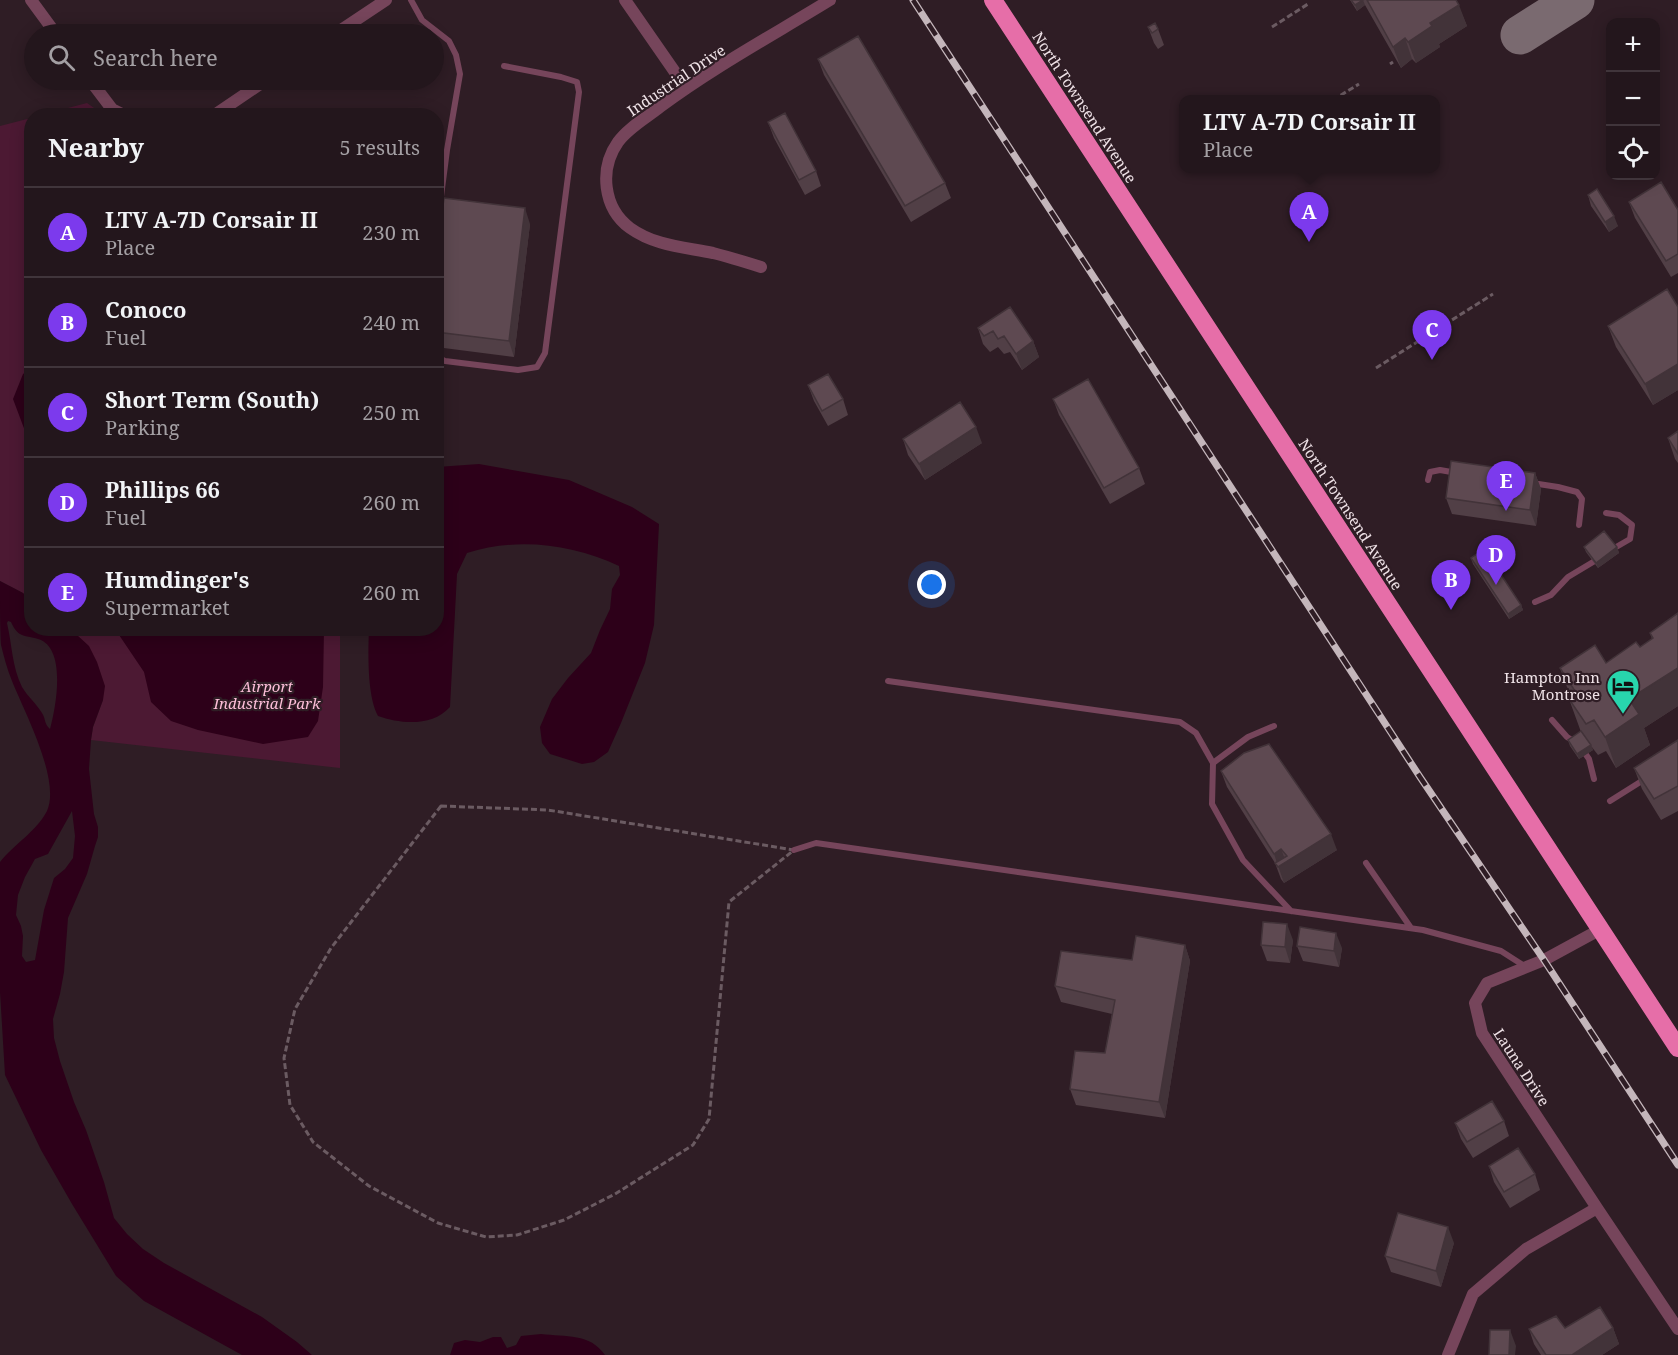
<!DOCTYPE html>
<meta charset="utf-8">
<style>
body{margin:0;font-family:"Noto Serif",serif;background:#2f2329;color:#f1f3f6}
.controls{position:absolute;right:18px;top:18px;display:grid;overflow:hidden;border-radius:12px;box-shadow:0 3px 15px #0003}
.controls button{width:54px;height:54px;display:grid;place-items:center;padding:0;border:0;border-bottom:2px solid #40353b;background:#23161c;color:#f1f3f6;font:30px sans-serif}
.you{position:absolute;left:932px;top:585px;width:21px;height:21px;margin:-15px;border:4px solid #fff;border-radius:50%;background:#1a73e8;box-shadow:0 0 0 9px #1a73e833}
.badge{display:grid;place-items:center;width:39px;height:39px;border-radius:50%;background:#7c3aed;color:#fff;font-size:20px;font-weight:700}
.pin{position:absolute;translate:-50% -50px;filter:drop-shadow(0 2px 3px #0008)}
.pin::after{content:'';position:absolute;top:32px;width:21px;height:18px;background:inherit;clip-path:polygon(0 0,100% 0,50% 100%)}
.popup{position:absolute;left:1179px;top:95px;width:261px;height:78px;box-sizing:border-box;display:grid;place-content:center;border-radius:12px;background:#23161c;filter:drop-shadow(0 2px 4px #0005);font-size:20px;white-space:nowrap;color:#a39fa3}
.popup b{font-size:22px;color:#f1f3f6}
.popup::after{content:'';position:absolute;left:50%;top:100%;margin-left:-12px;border:12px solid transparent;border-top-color:#23161c}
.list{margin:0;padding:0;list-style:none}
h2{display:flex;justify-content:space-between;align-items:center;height:78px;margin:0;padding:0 24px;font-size:26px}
h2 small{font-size:20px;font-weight:400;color:#a39fa3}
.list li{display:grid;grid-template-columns:39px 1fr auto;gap:18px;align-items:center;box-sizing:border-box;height:90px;padding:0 24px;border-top:2px solid #40353b}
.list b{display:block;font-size:22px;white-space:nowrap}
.list p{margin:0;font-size:20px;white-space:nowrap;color:#a39fa3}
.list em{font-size:20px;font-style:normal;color:#a39fa3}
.icon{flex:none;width:33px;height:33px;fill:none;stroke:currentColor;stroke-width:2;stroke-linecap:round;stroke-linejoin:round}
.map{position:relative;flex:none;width:1678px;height:1355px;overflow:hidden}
.search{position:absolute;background:#23161c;box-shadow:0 3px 15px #0003;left:24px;top:24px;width:420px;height:66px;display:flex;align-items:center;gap:15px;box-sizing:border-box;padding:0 21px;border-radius:33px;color:#a39fa3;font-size:22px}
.panel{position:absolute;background:#23161c;box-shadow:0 3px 15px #0003;left:24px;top:108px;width:420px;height:528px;border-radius:24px}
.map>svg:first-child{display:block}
.green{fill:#4c1933}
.water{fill:#2d0019;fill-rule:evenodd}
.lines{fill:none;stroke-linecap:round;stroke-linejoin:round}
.taxiway{stroke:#7a6a70;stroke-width:39}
.path{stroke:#6b5b62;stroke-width:3;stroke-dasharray:6 3;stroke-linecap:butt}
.lane{stroke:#76455b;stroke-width:6}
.street{stroke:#76455b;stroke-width:12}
.highway{stroke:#e66ea8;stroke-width:18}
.rail-casing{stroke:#c4b6bb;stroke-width:7}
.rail{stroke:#2f1d25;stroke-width:4.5;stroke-dasharray:14;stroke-linecap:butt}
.wall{fill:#513f46}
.shaded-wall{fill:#423339}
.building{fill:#5e4951;stroke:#423339;stroke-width:1.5}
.labels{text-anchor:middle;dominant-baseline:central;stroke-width:4.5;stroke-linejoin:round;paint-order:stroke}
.street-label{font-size:15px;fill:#efe2e7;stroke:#2f1d25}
.poi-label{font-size:15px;fill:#efe2e7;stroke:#2f1d25;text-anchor:end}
.park-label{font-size:15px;font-style:italic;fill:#fcbed8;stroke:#2f1d25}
</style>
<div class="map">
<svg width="1678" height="1355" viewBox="0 0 1678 1355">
<rect width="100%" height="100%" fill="#2f1d25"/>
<path class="green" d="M87 103 104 115H41Z
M31 118V601L23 593 0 581V126Z
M65 629H340V768L91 740 93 727 103 700 77 635Z"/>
<path class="water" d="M31 368V447L13 399 23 374Z
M479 464 569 480 632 507 659 524 654 625 645 663 621 723 608 752 594 762 582 764 550 754 542 743 540 727 552 699 568 678 591 653 600 630 610 609 612 589 620 575 619 566C572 544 517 537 467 553L457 574 450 707C432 727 401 724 378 716 367 696 368 652 369 629L436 628 437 467Z
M0 581 23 593 31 601 32 628 65 629 77 635 89 646 97 662 105 686 103 700 93 727 91 740 89 769 94 814 98 827V837L95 846 87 874 68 918 64 972 60 994 53 1019 54 1038 60 1061 74 1102 86 1130 104 1182 114 1218 127 1234 143 1249 164 1263 262 1317 297 1342 312 1355H242L144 1301 116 1276 72 1204 41 1150 5 1075 0 992V862C14 844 36 832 47 811 61 780 24 711 12 681 7 669 4 657 1 645 0 630 0 598 0 581ZM8 621 11 622C19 640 26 634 41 640 66 652 56 707 50 729 44 724 46 719 42 713 36 703 28 697 22 687 12 667 12 644 7 623ZM72 811 75 836 73 858 65 869 54 878 44 910 35 960 26 962 22 956 23 936 21 926 16 915 18 895 25 877 35 859 48 854Z
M115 629H324L323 687 318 721 308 737 263 744 198 730 171 721 151 702 144 672Z
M541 1334C566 1337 590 1333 605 1355H450L454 1343 465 1340 480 1342 493 1337H501L507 1348 516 1345 521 1336Z"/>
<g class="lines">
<path class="taxiway" d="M1520 35 1575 0"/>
<path class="path" d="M1272 27 1308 4
M1390 64 1393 62
M1333 100 1359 84
M1376 368 1493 294
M441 806 548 810 794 850 729 902 709 1119 693 1145 615 1194 564 1220 517 1235 486 1237 438 1223 369 1186 313 1142 290 1105 284 1058 295 1009 331 948Z"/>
<path class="lane" d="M411 0 422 20 449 41 456 55 460 74 447 150 436 235
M436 356 445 361 518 370 537 367 545 353 579 92 577 82 561 77 504 66
M1428 480 1430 472 1440 470 1457 473
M1532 483 1558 487 1577 492 1582 499 1579 525
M1606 513 1619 515 1632 525 1630 539 1611 550
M1535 602 1551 595 1568 577 1598 559
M888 681 1180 722 1196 733 1213 763 1212 804 1243 860 1291 911
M1552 720 1567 737 1575 742
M1582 749 1589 759 1594 779
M1213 763 1248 737 1274 726
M1610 801 1645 779
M794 850 816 843 1423 930 1501 951 1526 967
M1366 863 1411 928"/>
<path class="street" d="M31 0 56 34
M625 0 686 88
M335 34 386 0
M90 80 112 109 126 116
M213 116 266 80
M761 267C745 262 729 257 713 253 684 247 655 246 630 228 603 208 599 169 618 142 628 128 646 118 660 107 714 67 773 35 830 0
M1597 1208 1482 1033 1475 1003 1487 983 1544 960 1601 929
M1448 1355 1473 1294 1526 1249 1597 1208 1678 1329"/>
<path class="highway" d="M993 0 1678 1048"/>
<g class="rail-casing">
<path id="rail" d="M913 0 1420 777 1544 960 1678 1165"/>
</g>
<use href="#rail" class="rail"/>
</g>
<path class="wall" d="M1350 0H1456L1467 26 1439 44 1440 47 1416 63 1412 59 1401 68 1365 5 1357 11Z
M1148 27 1158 29 1164 45 1158 49 1154 43Z
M818 59 945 183 951 198 911 222 824 75Z
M768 122 816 171 821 186 805 195 774 138Z
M1588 195 1618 226 1609 232 1591 206Z
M1629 202 1678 210V273L1671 277 1635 218Z
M530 224 514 357 436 347V258Z
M1010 307 1033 341 1039 357 1022 370 1010 352 1004 354 998 347 990 352 983 344 978 328Z
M1678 307V390L1653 405 1616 347 1608 326Z
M808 385 843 399 848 415 828 426 814 401Z
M1053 399 1139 468 1145 484 1110 504 1059 415Z
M1678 431V463L1675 459 1668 438Z
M903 439 982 443 925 480 908 455Z
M1535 473 1541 489 1536 526 1452 514 1446 498Z
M1584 547H1617L1619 553 1598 568 1586 552Z
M1471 558 1521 605 1523 610 1509 619 1473 564Z
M1678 613V706L1644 728 1650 745 1616 768 1606 751 1598 755 1591 746 1593 750 1579 759 1570 746 1568 740 1581 732 1569 699 1571 698 1560 668 1606 663 1640 647 1652 639 1650 633Z
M1678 740V811L1661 820 1642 789 1634 768Z
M1221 771 1337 850 1284 883 1281 879 1275 863 1227 787Z
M1293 940 1290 963 1267 961 1261 945Z
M1185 945 1190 961 1165 1118 1076 1105 1070 1089 1105 1053 1112 1014 1061 1002 1055 986 1132 960Z
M1297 946 1342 948 1339 967 1303 961Z
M1504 1121 1509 1136 1473 1158 1461 1139 1455 1123Z
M1489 1166 1535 1174 1540 1190 1510 1208 1494 1182Z
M1454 1243 1441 1287 1391 1272 1385 1256Z
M1613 1328 1619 1344 1602 1355H1541L1534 1344 1529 1329Z"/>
<path class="shaded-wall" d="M1363 0 1365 5 1357 11 1355 5Z
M1459 5 1467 26 1439 44 1440 47 1416 63 1408 42 1430 23Z
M1405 38 1412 59 1401 68 1393 47Z
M525 208 530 224 514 357 509 341Z
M1614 216 1618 226 1609 232 1605 222Z
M1033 341 1039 357 1022 370 1016 354Z
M1678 364V390L1653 405 1645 384Z
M976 427 982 443 925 480 919 464Z
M1535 473 1541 489 1536 526 1530 510Z
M1617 547 1619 553 1598 568 1596 563Z
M1521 605 1523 610 1509 619 1508 614Z
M1678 668V706L1644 728 1650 745 1616 768 1605 737 1629 699Z
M1591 745 1593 750 1579 759 1577 754Z
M1331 834 1337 850 1284 883 1274 854 1281 849 1286 862Z
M1287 924 1293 940 1290 963 1285 947Z
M1336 933 1342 948 1339 967 1334 951Z
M1185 945 1190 961 1165 1118 1159 1102Z
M1448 1227 1454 1243 1441 1287 1436 1271Z
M1613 1328 1619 1344 1602 1355H1572Z
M1510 1330 1516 1346 1515 1355H1509Z"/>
<path class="building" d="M1351 0H1363L1355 5Z
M1367 0H1456L1459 5 1430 23 1432 26 1408 42 1405 38 1393 47Z
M1155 23 1158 29 1152 33 1148 27Z
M858 36 945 183 905 206 818 59Z
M785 113 816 171 799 180 768 122Z
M1661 182 1678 210V254L1666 261 1629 202Z
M1597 189 1614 216 1605 222 1588 195Z
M444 198 525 208 509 341 436 332V258Z
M1667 289 1678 307V364L1645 384 1608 326Z
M1010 307 1033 341 1016 354 1004 336 998 339 993 331 984 336 978 328Z
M828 374 843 399 822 411 808 385Z
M1088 379 1139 468 1104 488 1053 399Z
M960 402 976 427 919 464 903 439Z
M1678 431V454L1668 438Z
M1451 461 1535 473 1530 510 1446 498Z
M1604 531 1617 547 1596 563 1584 547Z
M1484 549 1521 605 1508 614 1471 558Z
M1678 613V668L1629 699 1639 714 1605 737 1594 720 1586 724 1569 699 1577 694 1560 668 1595 645 1606 663 1636 642 1640 647 1653 638 1650 633Z
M1581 731 1591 745 1577 754 1568 740Z
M1678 740V786L1654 799 1634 768Z
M1269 744 1331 834 1278 867 1275 863 1287 856 1281 849 1274 854 1221 771 1244 753Z
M1263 922 1287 924 1285 947 1261 945Z
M1300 927 1336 933 1334 951 1297 946Z
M1136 936 1185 945 1159 1102 1070 1089 1075 1051 1105 1053 1115 1000 1055 986 1061 951 1132 960Z
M1492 1101 1504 1121 1467 1142 1455 1123Z
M1518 1148 1535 1174 1504 1192 1489 1166Z
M1398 1213 1448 1227 1436 1271 1385 1256Z
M1600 1307 1613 1328 1572 1355H1546L1529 1329 1556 1316 1565 1328Z
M1490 1330H1510L1509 1355H1489Z"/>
<defs>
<g id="hotel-pin" transform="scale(1.725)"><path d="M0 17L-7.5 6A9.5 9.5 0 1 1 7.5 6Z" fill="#28d5ad" stroke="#2f1d25"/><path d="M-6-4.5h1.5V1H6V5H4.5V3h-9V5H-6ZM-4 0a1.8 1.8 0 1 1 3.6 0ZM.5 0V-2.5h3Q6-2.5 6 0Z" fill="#111"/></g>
</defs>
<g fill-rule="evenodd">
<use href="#hotel-pin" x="1623" y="686"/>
</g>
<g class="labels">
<g class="street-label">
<text transform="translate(676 80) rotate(-34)">Industrial Drive</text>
<text transform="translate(1085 107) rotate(57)">North Townsend Avenue</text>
<text transform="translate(1351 514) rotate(57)">North Townsend Avenue</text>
<text transform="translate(1522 1067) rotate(57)">Launa Drive</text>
</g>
<g class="poi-label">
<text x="1600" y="677">Hampton Inn<tspan x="1600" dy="17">Montrose</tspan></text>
</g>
<g class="park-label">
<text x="267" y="686">Airport<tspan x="267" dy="17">Industrial Park</tspan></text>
</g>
</g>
</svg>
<div class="controls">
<button>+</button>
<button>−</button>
<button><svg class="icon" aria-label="locate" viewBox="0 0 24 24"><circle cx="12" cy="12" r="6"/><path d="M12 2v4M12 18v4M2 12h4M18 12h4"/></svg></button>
</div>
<div class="you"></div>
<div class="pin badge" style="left:1309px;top:242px">A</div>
<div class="popup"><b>LTV A-7D Corsair II</b>Place</div>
<div class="pin badge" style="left:1451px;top:610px">B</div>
<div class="pin badge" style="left:1432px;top:360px">C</div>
<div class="pin badge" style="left:1496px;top:585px">D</div>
<div class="pin badge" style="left:1506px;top:511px">E</div>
<div class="search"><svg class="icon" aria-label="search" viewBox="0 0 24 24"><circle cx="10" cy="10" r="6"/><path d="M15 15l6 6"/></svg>Search here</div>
<section class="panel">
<h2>Nearby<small>5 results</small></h2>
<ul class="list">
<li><span class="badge">A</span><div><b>LTV A-7D Corsair II</b><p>Place</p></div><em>230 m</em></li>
<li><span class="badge">B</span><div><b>Conoco</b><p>Fuel</p></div><em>240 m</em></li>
<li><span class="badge">C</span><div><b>Short Term (South)</b><p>Parking</p></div><em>250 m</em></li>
<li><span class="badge">D</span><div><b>Phillips 66</b><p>Fuel</p></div><em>260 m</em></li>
<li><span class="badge">E</span><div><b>Humdinger's</b><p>Supermarket</p></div><em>260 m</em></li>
</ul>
</section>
</div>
